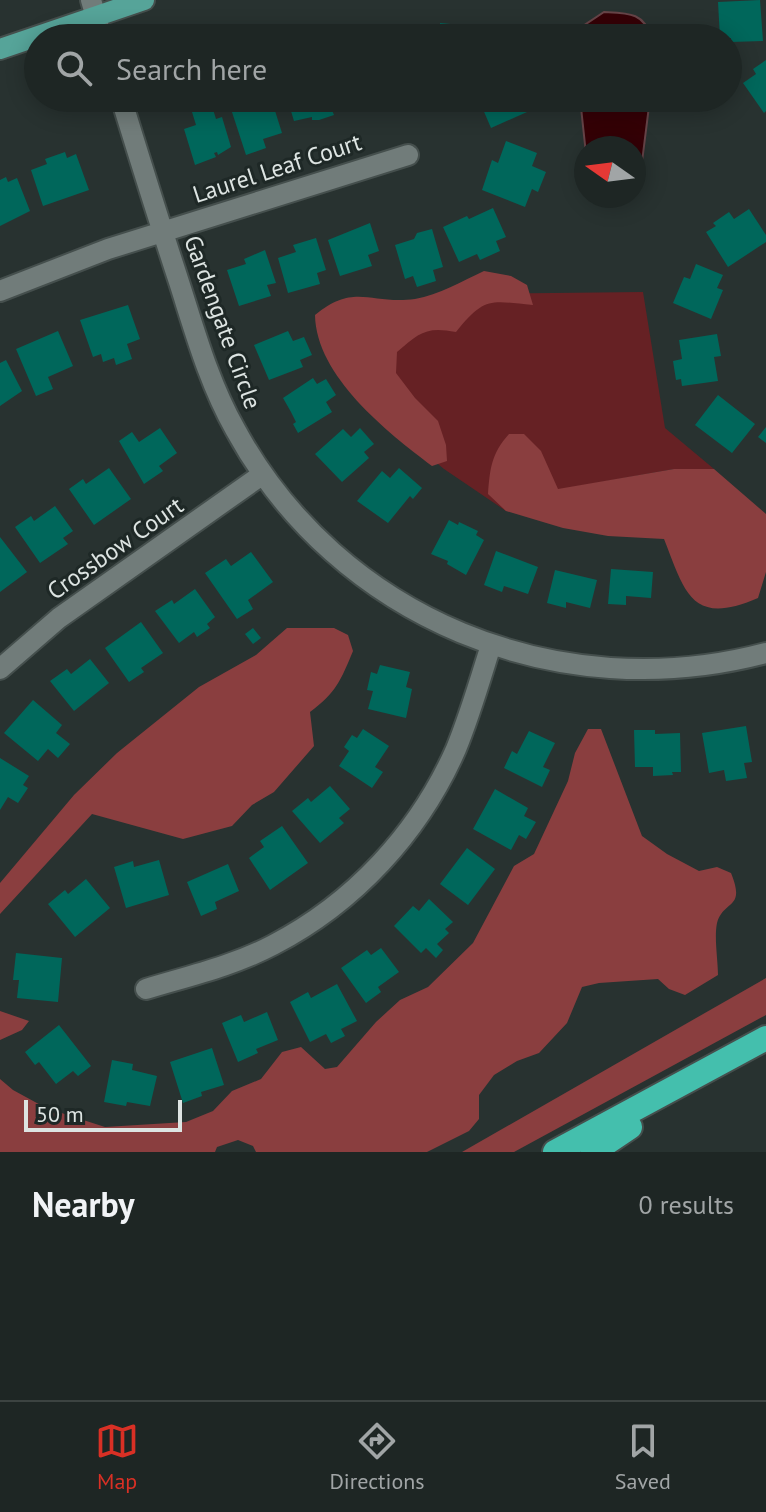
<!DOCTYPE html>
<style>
body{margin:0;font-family:"PT Sans",sans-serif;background:#2b3231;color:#f1f3f6}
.compass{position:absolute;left:574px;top:136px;width:72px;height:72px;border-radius:50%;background:#1e2624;box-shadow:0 4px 20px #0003;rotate:284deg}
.scale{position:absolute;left:24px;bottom:20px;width:158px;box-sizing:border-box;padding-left:8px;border:4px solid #dde4e2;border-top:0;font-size:22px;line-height:28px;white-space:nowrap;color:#dde4e2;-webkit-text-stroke:6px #1e2826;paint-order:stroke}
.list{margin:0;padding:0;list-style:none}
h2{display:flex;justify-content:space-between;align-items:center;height:104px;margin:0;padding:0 32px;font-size:34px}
h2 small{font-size:26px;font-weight:400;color:#a1a5a6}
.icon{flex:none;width:44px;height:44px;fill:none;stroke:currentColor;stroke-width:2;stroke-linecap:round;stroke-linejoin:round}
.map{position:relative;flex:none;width:766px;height:1152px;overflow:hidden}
.search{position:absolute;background:#1e2624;box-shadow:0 4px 20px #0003;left:24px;right:24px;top:24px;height:88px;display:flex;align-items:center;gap:20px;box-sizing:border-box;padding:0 28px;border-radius:44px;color:#a1a5a6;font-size:30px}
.sheet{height:248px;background:#1e2624}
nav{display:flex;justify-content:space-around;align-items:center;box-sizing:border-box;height:112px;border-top:2px solid #3c4341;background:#1e2624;font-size:22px;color:#a1a5a6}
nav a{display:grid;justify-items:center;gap:4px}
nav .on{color:#d93025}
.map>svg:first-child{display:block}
.green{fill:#662124}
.forest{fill:#8a3e3f}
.water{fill:#350006;stroke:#674448;stroke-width:2}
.building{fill:#00675b}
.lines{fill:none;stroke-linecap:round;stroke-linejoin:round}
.minor-casing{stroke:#454f4d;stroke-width:24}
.major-casing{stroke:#454f4d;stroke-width:24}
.highway-casing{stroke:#454f4d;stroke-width:28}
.minor{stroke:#717c7a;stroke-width:20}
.major{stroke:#56a499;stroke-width:20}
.highway{stroke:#44bfad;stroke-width:24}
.labels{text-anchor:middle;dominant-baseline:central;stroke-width:6;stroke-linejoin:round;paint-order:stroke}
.street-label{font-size:24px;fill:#dde4e2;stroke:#1e2826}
</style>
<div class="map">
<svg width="766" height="1152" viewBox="0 0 766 1152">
<rect width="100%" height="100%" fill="#283230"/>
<path class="green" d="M643 292 665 428 714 469H674L557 490 506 511 444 469 404 436 346 298 408 309 468 294Z"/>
<path class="forest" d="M484 271 511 276 527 285 533 305C490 301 485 296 456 332 426 326 419 333 397 352L396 373 415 398 438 421 446 445 447 461 432 466C387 432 316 376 315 315 355 282 370 305 415 299 439 295 462 281 484 271Z
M509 434H524L541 451 558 489 674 469H714L766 514V572L758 598C691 627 685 592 664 539L608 536 563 528 506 511 488 494C490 469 491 454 509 434Z
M287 628H334L348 635 353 651C341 680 336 693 310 712L314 746 274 792 252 805 232 826 183 839 92 814 0 914V883L74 795 117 753 199 687 256 655Z
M588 729H601L642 836 667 854 699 871 717 867 731 873C746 910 724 899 717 923 714 938 718 960 718 975L685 995 669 989 658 979 599 983 582 987 567 1023 539 1053 517 1061 494 1075 479 1095V1119L469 1131 427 1152H256L253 1146 238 1140 217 1147 215 1152H0V1079L13 1090 46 1108 105 1127 186 1122 213 1111 232 1091 261 1079 282 1052 301 1047 325 1069 337 1067 376 1022 400 1000 428 987 473 943 514 866 534 854 568 781 575 753Z
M766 978V1015L514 1152H462Z
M0 1011 29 1021 22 1030 0 1040Z"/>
<path class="water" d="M604 12C627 13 645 12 651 38H577L583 26Z
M580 98H650L642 162 636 171 634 148H586V154Z"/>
<path class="building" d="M760 0 763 41 731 42V38H720L718 2Z
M440 23 461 25 460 34 473 35V38H419L420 28 440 30Z
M348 27 351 36 369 30 372 38H330L328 34Z
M766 60V111L764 113 743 83 756 74 753 69Z
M255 98H271L282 133 263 139 266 148 246 155 230 106Z
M287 98H327L334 115 319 120H312V117L294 121Z
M483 98H532L536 108 491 128 482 107 486 106Z
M212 106 216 119 222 117 231 147 218 155 217 152 214 153 216 157 195 165 184 129 196 125 192 112Z
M506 141 537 153 532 166 546 172 538 192 532 189 525 207 482 190 492 160 498 163Z
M65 152 67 158 76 154 89 190 43 206 31 170 47 164 45 159Z
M6 177 8 182 17 178 30 211 0 226V180Z
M493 208 506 237 496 241 500 251 480 260 477 254 459 262 443 227 467 216 469 219Z
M749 209 766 235V242L728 267 706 232 716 226 713 223 729 212 734 219Z
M370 223 379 251 368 255 372 266 340 276 328 240Z
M432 229 443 267 433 270 436 281 417 287 413 276 405 279 395 245 414 239 417 233Z
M316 238 326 270 317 273 320 284 288 293 278 258 296 252 293 245Z
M265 250 276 283 267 285 271 296 239 306 227 270 246 264 244 259Z
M696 264 723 275 717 288 723 290 711 319 673 303 684 277 690 279Z
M128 305 140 339 127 344 132 359 116 365 114 358 103 362 101 354 93 357 80 320Z
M58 331 73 366 48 377 53 389 36 396 16 349Z
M288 331 293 341 304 337 312 355 300 360 303 367 269 380 254 345Z
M717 334 721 356 714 357 718 381 682 386 681 379 676 380 673 361 682 359 679 340Z
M6 360 22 391 0 406V363Z
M313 378 317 384 326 379 336 395 326 402 332 412 298 433 293 424 296 422 291 412 283 398Z
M718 395 755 424 732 453 695 425Z
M766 427V443L758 437Z
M160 428 177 453 159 466 163 471 144 484 119 441 132 432 139 442Z
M360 428 374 444 364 452 369 458 342 482 315 454 343 429 351 437Z
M109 468 131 499 94 525 69 489 83 479 86 484Z
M399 468 422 488 413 499 410 496 388 523 357 501 382 471 390 478Z
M55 506 73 531 63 538 68 544 40 563 15 527 31 516 34 521Z
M449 520 458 525 459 522 478 531 476 535 484 540 466 575 447 564 448 561 431 554Z
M0 537 27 572 0 592Z
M496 551 538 567 528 594 504 586 502 592 484 585Z
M251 552 273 582 248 600 253 609 237 619 205 573 226 559 231 566Z
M611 569 653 572 651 598 626 596V605L608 604Z
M555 570 597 580 590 608 566 602V608L547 603Z
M195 589 215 617 207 624 210 628 197 637 194 632 179 643 155 611 172 600 174 604Z
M141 622 163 653 141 668 144 672 129 682 105 648Z
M253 628 261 638 253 644 245 634Z
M90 659 109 683 74 711 50 681 67 669 71 674Z
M380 665 410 672 406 687 412 689 406 718 368 709 373 691 367 690 371 672 377 674Z
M33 700 62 725 56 733 70 744 58 758 48 749 38 761 4 733Z
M746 726 752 762 744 763 747 778 726 781 724 770 709 773 702 733Z
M363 729 389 746 375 767 383 772 372 788 339 766 349 751 344 747 352 735 357 738Z
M634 730H655V734L680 733 681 772H672L673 775 653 776V767H635Z
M529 731 555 743 543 767 550 770 542 787 504 768 512 751 517 754Z
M0 758 29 776 23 785 28 788 18 803 8 797 0 810Z
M330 786 350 809 339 818 344 823 320 843 292 811 308 798 311 802Z
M495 789 528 808 524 816 536 822 526 839 519 835 511 850 473 829Z
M282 826 308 863 270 890 249 858 264 847 260 841Z
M467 848 495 869 468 905 440 884Z
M159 860 169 895 126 908 114 867 133 861 134 867Z
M228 864 239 891 215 902 217 909 201 916 187 882Z
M86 879 110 908 75 937 48 904 65 890 68 894Z
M429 899 453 922 445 929 449 933 437 944 443 950 436 958 426 948 421 953 394 926 413 906 419 911Z
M381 948 399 972 378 987 381 992 366 1003 341 968 367 950 371 955Z
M16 953 62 958 58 1002 17 998 19 980H13Z
M337 984 357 1021 341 1029 345 1036 331 1043 326 1034 310 1042 290 1002 308 992 311 998Z
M267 1012 278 1040 256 1049 258 1053 238 1062 222 1023 241 1015 244 1022Z
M59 1025 91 1066 78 1076 73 1071 56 1084 39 1062 35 1065 25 1052Z
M212 1048 224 1085 201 1092 202 1096 183 1103 170 1062Z
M112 1060 133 1064 132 1070 157 1076 150 1106 127 1102 126 1106 104 1102Z"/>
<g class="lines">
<g class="minor-casing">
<path id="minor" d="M91 0 102 38
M121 98C140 160 159 221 179 282 195 332 209 383 235 429 338 619 559 708 766 653
M0 291 108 249 408 155
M0 669 59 618 263 474
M146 989C189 976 233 966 273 945 354 903 419 833 456 749 470 715 480 680 491 645"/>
</g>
<g class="major-casing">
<path id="major" d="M0 49 144 0"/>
</g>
<g class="highway-casing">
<path id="highway" d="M555 1152 766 1038
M593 1152 630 1127"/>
</g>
<use href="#minor" class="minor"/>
<use href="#major" class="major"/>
<use href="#highway" class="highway"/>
</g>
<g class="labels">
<g class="street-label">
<text transform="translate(277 168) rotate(-18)">Laurel Leaf Court</text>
<text transform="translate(223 322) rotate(70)">Gardengate Circle</text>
<text transform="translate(115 548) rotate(-35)">Crossbow Court</text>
</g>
</g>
</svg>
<svg class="compass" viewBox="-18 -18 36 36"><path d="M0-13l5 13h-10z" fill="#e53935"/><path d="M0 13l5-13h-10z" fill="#a1a5a6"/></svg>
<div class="scale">50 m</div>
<div class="search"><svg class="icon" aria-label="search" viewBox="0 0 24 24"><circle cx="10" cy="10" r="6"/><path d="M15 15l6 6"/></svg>Search here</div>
</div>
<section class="sheet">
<h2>Nearby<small>0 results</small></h2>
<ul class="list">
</ul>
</section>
<nav>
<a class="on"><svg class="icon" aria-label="map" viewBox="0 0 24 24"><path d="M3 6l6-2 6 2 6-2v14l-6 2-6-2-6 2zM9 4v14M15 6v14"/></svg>Map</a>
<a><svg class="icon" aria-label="directions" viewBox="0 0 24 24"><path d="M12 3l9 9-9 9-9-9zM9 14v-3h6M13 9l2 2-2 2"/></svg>Directions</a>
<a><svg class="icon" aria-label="saved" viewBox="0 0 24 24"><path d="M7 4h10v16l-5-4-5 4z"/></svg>Saved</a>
</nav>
